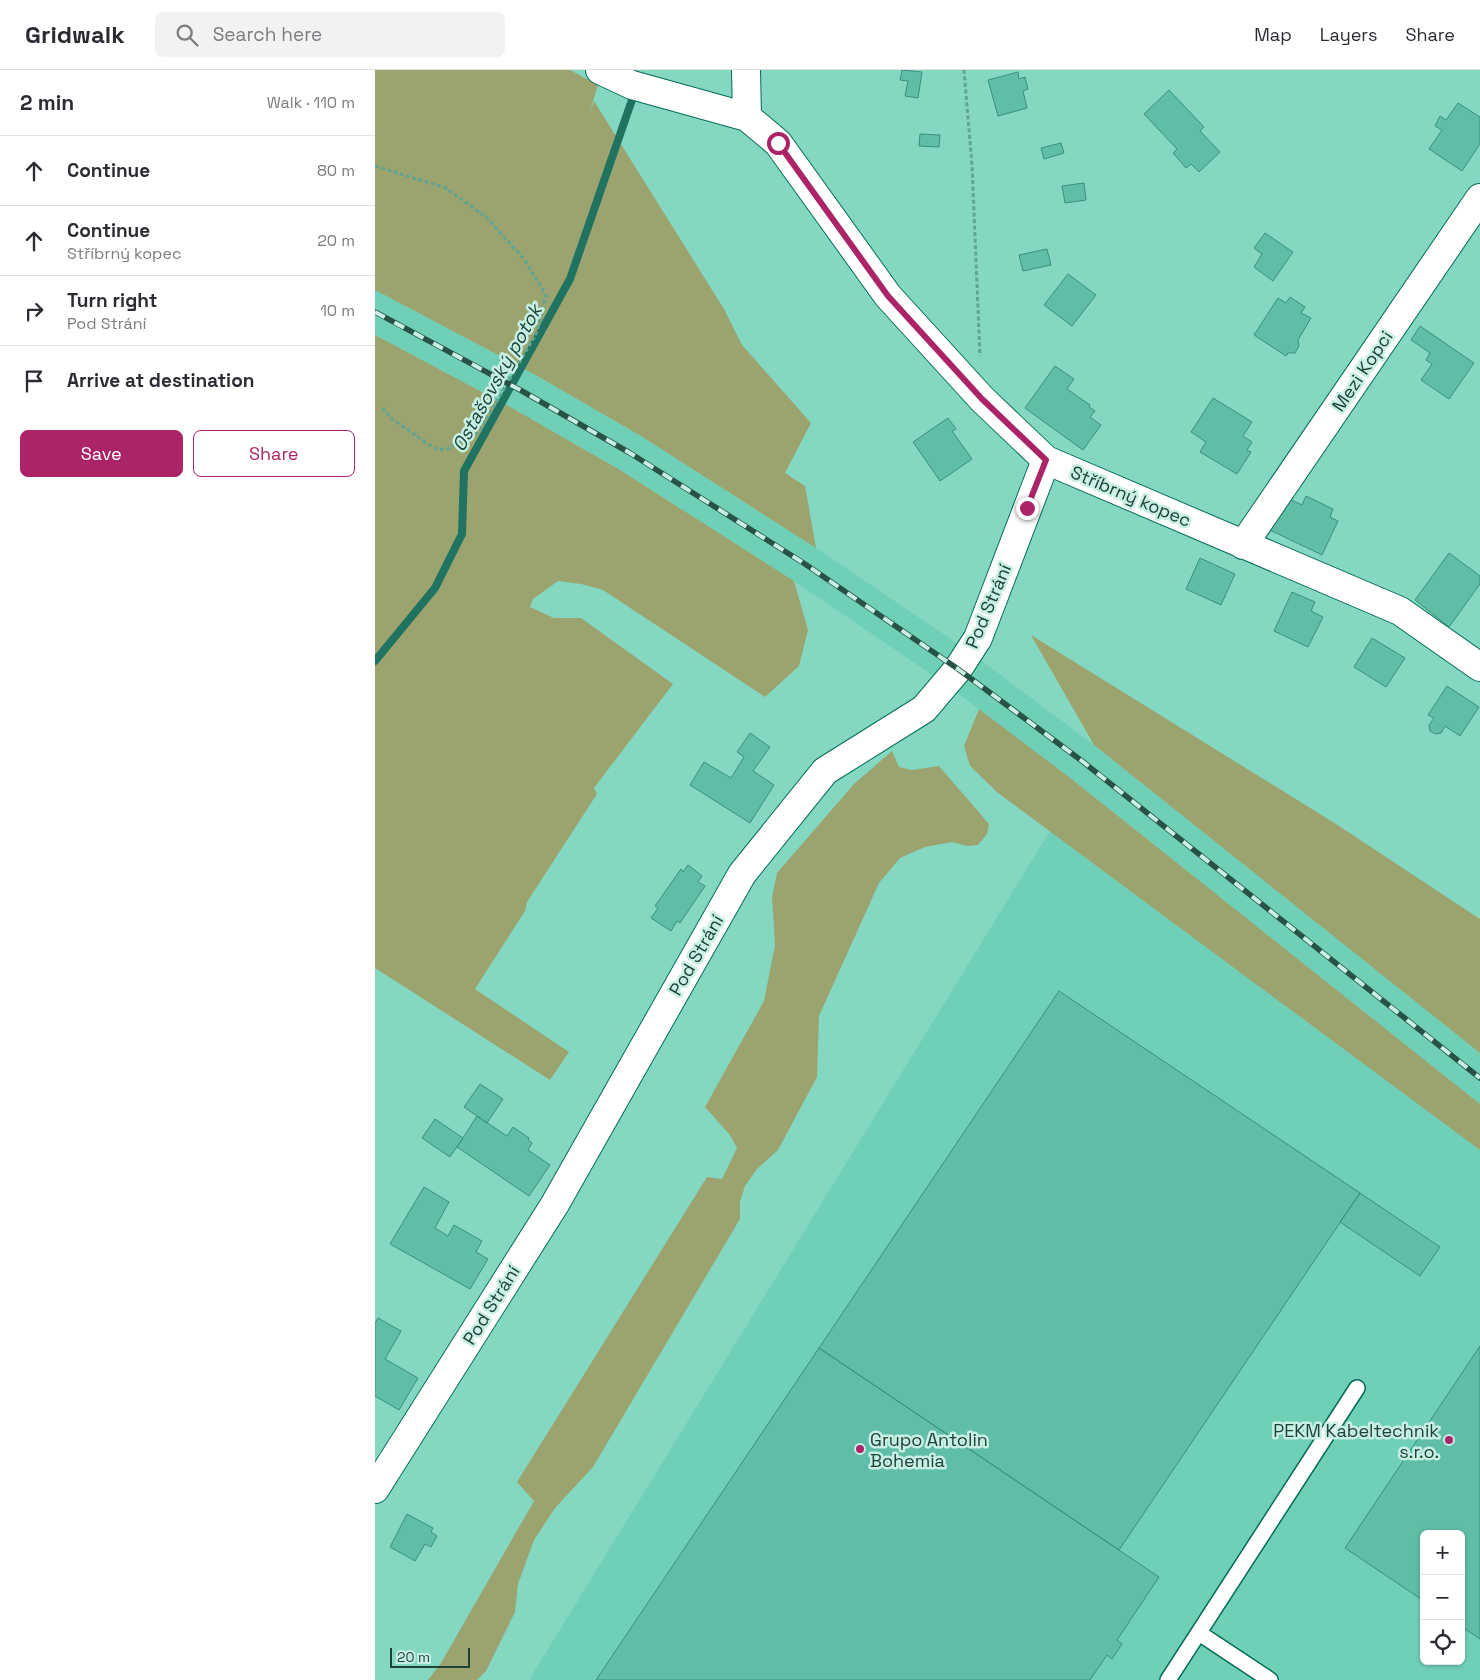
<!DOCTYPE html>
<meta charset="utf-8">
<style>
body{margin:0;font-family:"Space Grotesk",sans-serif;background:#f2f2f3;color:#2b2b33}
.controls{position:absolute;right:15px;bottom:15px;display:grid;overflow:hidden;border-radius:8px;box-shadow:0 1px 4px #0004}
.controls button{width:45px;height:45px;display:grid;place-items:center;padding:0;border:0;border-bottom:1px solid #e1e1e2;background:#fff;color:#2b2b33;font:25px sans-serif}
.scale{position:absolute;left:15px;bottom:12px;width:80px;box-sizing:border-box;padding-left:5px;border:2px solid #1e4138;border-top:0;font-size:14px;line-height:18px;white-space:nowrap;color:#1e4138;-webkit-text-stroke:4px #c8efe4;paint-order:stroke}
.stop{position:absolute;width:15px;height:15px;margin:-11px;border:4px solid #ac2468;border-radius:50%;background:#fff}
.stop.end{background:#ac2468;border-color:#fff;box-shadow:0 1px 5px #0008}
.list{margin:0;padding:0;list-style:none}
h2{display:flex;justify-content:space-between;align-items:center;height:65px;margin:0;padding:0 20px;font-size:21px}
h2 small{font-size:16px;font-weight:400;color:#7c7c81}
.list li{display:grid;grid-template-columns:32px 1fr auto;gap:15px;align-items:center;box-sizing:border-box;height:70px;padding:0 20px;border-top:1px solid #e1e1e2}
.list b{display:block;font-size:19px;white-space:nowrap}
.list p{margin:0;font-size:16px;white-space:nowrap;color:#7c7c81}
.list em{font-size:16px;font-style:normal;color:#7c7c81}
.actions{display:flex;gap:10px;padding:15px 20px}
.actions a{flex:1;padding:11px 0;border:1px solid #ac2468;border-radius:8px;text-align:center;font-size:18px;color:#ac2468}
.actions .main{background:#ac2468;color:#fff}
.icon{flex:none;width:28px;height:28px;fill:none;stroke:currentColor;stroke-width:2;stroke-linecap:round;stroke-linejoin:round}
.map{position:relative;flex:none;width:1105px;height:1610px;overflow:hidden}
header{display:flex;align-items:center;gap:30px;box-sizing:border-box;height:70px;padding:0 25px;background:#fff;border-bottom:1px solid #e1e1e2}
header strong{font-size:24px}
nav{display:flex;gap:28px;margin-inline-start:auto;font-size:18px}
.search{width:350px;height:45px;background:#f2f2f3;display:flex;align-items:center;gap:12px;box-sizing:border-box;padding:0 18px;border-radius:8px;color:#7c7c81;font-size:19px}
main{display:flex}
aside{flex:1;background:#fff}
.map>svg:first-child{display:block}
.built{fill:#6fcfb7;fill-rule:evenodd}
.green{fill:#9ba46e}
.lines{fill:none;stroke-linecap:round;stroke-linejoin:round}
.stream{stroke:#217361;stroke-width:8}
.building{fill:#60bda7;stroke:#3a907c}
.service-casing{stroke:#056c5a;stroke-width:18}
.minor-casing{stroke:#056c5a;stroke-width:30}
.path{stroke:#61a492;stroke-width:3;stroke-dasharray:4 2.5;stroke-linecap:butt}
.service{stroke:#fff;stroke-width:15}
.minor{stroke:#fff;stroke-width:28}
.rail-casing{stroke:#295247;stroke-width:5.5}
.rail{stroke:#c8efe4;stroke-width:4;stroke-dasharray:11;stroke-linecap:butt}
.route{stroke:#ac2468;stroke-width:6}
.poi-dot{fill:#ac2468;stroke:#c8efe4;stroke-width:2}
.labels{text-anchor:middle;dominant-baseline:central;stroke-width:5;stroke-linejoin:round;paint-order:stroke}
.street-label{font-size:18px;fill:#1e4138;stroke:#c8efe4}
.poi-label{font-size:18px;fill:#1e4138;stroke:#c8efe4;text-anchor:end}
.water-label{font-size:19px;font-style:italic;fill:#1a443a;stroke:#c8efe4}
</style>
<header>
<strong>Gridwalk</strong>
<div class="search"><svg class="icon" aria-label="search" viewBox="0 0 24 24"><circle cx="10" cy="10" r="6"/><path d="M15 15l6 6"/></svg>Search here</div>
<nav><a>Map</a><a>Layers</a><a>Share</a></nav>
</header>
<main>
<aside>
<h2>2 min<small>Walk · 110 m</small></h2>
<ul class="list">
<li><svg class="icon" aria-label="ahead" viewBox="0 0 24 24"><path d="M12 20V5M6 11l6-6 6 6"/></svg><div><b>Continue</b></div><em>80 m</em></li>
<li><svg class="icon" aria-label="ahead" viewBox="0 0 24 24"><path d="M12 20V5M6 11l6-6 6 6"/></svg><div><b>Continue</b><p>Stříbrný kopec</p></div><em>20 m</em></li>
<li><svg class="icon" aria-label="right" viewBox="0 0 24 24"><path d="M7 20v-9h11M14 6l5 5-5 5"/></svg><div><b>Turn right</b><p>Pod Strání</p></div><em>10 m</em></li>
<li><svg class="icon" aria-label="arrive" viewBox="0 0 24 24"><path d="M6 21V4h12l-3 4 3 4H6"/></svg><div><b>Arrive at destination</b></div></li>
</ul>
<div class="actions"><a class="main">Save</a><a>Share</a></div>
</aside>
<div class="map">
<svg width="1105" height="1610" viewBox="0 0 1105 1610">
<rect width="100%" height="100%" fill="#84d8c2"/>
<path class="built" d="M0 220 157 303 266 366 441 478 595 582 719 675 1105 983V1034L694 707 572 615 419 511 245 400 137 338 0 265Z
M675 761 1105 1080V1610H154ZM1049 1464H1086V1591H1049Z"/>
<path class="green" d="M0 0H195L223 15 213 47 219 31 349 239 367 275 436 353 410 403 430 416 441 478 266 366 157 303 0 220Z
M0 265 137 338 245 400 419 511 433 560 424 596 390 627 228 520 206 514 183 511 158 529 155 537 179 548H206L298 614 219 718 222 724 152 832 150 841 100 919 194 982 175 1010 0 898Z
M656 565 961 754 1105 849V983L719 675Z
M604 639 694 707 1105 1034V1080L623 723 595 696 589 676Z
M517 681 524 697 537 700 564 696 614 754 612 764 603 775 592 776 577 772 550 777 525 788 504 813 444 946 442 1007 403 1080 382 1099 370 1116 365 1132V1149L218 1397 180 1438 159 1470 143 1514 140 1542 111 1601 102 1610H53L66 1593 159 1431 142 1412 332 1107 347 1109 362 1078 355 1065 330 1037 389 931 400 875 397 827 402 803 479 714Z"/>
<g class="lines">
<path class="stream" d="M0 591 60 518 87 464 89 401 195 209 258 27"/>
</g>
<path class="building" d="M527 0 547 2 543 28 530 26 533 11 525 10Z
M643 2 644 9 650 7 653 19 648 21 652 38 623 46 613 10Z
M794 20 829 57 825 61 845 82 824 102 816 94 811 98 798 83 802 79 769 44Z
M1083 33 1105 47V74L1087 101 1054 79 1067 60 1060 56 1065 46 1071 50Z
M545 64 565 65 564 77 544 76Z
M686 73 689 83 669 89 666 78Z
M709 113 711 130 690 133 687 116Z
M890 163 918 182 898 211 879 197 887 184 879 178Z
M672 179 676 195 648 201 644 185Z
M693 204 721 225 697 256 669 235Z
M915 227 930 237 926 243 936 248 923 270 924 276 920 283H913L911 286 879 265 903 228 911 233Z
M1045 256 1099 293 1074 329 1046 310 1057 294 1051 290 1055 283 1036 270Z
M680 296 699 309 692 319 715 335 714 337 720 341 715 347 726 355 708 380 650 338Z
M838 328 877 352 868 366 877 372 872 380 876 382 862 404 825 382 831 372 816 362Z
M573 348 581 359 577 361 597 389 565 411 538 372Z
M931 426 958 439 955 447 963 451 947 485 895 460 910 427 927 435Z
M1074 483 1105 506V514L1074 557 1040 530Z
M825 488 860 504 846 535 811 519Z
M917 522 940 532 936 541 948 547 933 577 899 561Z
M997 568 1030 588 1011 617 979 597Z
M1072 616 1104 637 1085 666 1070 656 1066 663 1060 664 1055 661 1054 655 1059 648 1053 645Z
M375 663 395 677 378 701 399 715 375 753 315 715 329 692 356 708 369 687 362 682Z
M313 795 327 806 323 812 330 816 305 853 302 851 296 861 276 848 283 838 280 836 306 799 308 802Z
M684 921 985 1123 744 1480 444 1278Z
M105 1014 128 1029 112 1053 89 1037Z
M102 1046 132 1066 138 1057 154 1068 153 1070 157 1073 153 1080 175 1095 154 1126 82 1077Z
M60 1049 88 1068 75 1087 47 1068Z
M49 1117 74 1132 60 1158 73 1166 79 1155 107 1171 101 1182 113 1189 95 1219 15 1174Z
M985 1123 1065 1177 1045 1206 965 1152Z
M3 1248 26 1261 10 1289 43 1308 24 1340 0 1326V1253Z
M1105 1276V1569L1086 1556V1464H1049V1531L970 1478Z
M444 1278 784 1507 742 1570 747 1574 737 1589 732 1585 715 1610H221Z
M32 1444 58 1458 56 1462 62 1466 56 1477 50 1474 40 1491 15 1477Z"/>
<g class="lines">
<g class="service-casing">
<path id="service" d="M824 1563 895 1610
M793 1610 982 1318"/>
</g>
<g class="minor-casing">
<path id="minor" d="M225 0 257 15 372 47 403 73 513 226 607 329 671 390 1025 541 1105 597
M371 0 372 47
M868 475 1105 128
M0 1419 180 1134 367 804 450 701 549 639 583 599 603 568 671 390"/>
</g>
<path class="path" d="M589 0 597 95 605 286
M0 96 71 118 112 148 149 189 171 225 162 262 104 362 70 380 59 378 17 349 6 336"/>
<use href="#service" class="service"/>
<use href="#minor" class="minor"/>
<g class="rail-casing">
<path id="rail" d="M0 242 147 321 255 383 430 494 583 599 707 691 1105 1008"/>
</g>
<use href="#rail" class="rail"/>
</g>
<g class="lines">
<path class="route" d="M403 73 513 226 607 329 671 390 652 438"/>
</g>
<g class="poi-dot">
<circle cx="1074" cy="1370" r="5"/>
<circle cx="485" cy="1379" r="5"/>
</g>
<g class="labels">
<g class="street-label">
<text transform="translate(987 301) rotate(-56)">Mezi Kopci</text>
<text transform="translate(756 426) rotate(23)">Stříbrný kopec</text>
<text transform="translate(613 536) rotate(-67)">Pod Strání</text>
<text transform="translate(321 885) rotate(-60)">Pod Strání</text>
<text transform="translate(116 1235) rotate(-58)">Pod Strání</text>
</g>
<g class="poi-label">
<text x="1064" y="1360">PEKM Kabeltechnik<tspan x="1064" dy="21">s.r.o.</tspan></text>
<text x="495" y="1369" text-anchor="start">Grupo Antolin<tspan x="495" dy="21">Bohemia</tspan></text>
</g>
<g class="water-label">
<text transform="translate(122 308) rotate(-61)">Ostašovský potok</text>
</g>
</g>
</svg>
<div class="controls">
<button>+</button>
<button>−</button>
<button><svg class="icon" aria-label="locate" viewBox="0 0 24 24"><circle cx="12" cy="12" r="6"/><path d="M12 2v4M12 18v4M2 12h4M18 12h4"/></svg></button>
</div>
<div class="scale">20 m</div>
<div class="stop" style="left:403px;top:73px"></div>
<div class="stop end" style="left:652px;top:438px"></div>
</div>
</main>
